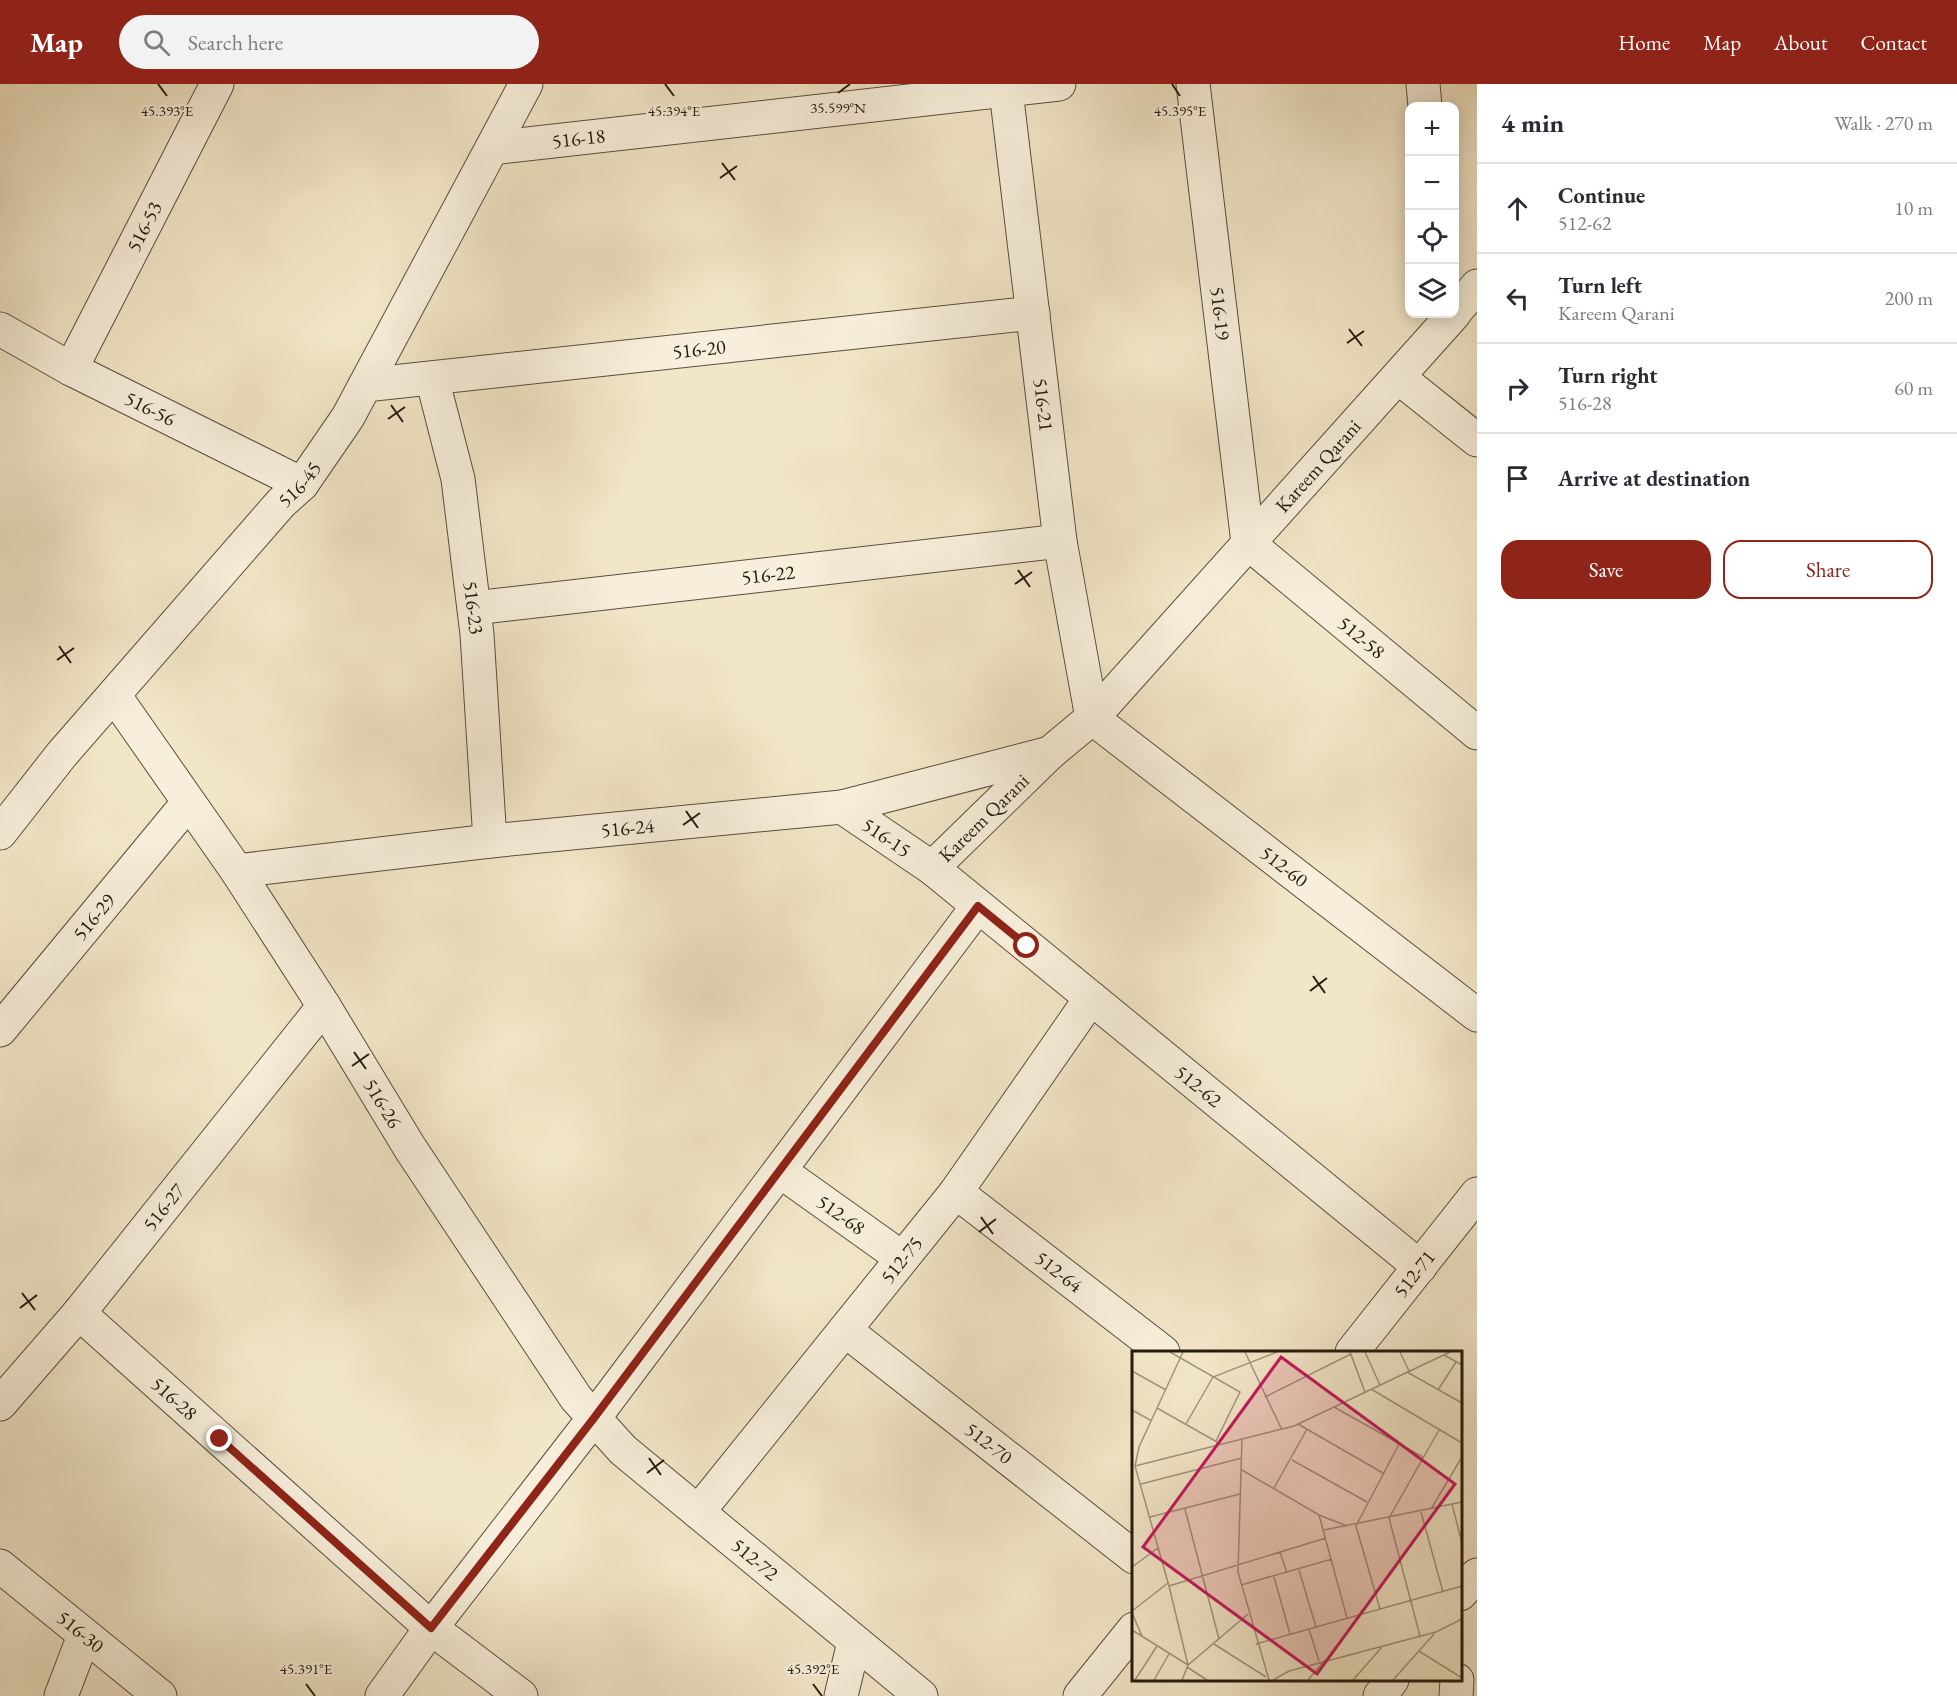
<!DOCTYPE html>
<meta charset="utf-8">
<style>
body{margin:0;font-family:"EB Garamond",serif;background:#f2f2f3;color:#2b2b33}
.controls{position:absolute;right:18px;top:18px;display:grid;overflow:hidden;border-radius:12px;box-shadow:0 3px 15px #0003}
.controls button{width:54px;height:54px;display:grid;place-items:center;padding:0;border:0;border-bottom:2px solid #e1e1e2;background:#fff;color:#2b2b33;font:30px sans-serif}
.stop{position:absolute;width:18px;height:18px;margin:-14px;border:4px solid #8f2418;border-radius:50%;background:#fff}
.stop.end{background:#8f2418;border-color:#fff;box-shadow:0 2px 6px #0008}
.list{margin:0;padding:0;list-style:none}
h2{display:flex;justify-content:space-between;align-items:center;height:78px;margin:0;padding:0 24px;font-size:26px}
h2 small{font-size:20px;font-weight:400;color:#7c7c81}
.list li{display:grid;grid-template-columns:39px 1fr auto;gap:18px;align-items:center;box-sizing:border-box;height:90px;padding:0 24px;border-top:2px solid #e1e1e2}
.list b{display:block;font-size:22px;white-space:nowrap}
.list p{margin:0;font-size:20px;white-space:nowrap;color:#7c7c81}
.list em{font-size:20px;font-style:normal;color:#7c7c81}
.actions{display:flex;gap:12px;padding:18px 24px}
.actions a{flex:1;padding:14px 0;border:2px solid #8f2418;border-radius:18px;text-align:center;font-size:21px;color:#8f2418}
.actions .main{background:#8f2418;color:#fff}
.icon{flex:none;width:33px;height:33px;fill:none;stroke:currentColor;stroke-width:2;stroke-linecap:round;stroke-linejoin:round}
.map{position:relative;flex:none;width:1477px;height:1612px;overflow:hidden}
header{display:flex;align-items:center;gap:36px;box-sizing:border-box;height:84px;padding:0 30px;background:#8f2418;color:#fff}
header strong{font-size:28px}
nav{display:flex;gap:33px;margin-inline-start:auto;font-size:21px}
.search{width:420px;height:54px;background:#f2f2f3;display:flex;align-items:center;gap:15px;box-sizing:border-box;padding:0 21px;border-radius:33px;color:#7c7c81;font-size:22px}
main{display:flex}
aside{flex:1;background:#fff}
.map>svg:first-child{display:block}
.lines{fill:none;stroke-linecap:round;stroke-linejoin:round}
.minor-casing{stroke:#584e3d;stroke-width:35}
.minor{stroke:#f7efdb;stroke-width:33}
.route{stroke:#8f2418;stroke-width:8}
.ticks{fill:none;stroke:#251b0f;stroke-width:2}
.labels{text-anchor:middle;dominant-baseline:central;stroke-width:4.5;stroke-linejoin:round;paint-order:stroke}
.street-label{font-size:20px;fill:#251b0f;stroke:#f7efdb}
.inset-road{fill:none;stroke:#a0957e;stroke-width:1.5}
.view{fill:#c2185b;fill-opacity:0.15;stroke:#c2185b;stroke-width:3}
.inset-edge{fill:none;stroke:#251b0f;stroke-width:3}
.ticks-label{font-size:15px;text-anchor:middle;fill:#251b0f;stroke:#f7efdb;stroke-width:4.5;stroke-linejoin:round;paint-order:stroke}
</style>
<header>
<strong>Map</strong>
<div class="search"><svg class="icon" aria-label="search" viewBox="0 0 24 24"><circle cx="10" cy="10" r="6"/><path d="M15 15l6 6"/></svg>Search here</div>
<nav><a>Home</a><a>Map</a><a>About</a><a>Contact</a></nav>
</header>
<main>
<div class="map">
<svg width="1477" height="1612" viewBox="0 0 1477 1612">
<rect width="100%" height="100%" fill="#f2e6c8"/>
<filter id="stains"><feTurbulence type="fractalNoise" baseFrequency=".00333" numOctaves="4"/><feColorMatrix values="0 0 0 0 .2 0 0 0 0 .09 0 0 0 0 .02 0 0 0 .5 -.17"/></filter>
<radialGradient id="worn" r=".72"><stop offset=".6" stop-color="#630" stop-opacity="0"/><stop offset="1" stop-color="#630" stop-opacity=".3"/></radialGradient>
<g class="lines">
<g class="minor-casing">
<g id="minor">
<path id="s1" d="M1193 0 1248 459 1477 649"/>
<path d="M1423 0 1425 22"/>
<path id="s2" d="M1006 7 1060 457 1092 634 1477 931"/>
<path id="s3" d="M492 64 1059 0"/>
<path d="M1454 229 1477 202"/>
<path id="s4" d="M0 245 71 285 302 400"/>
<path id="s5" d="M71 285 217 0"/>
<path d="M1398 293 1477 356"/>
<path id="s6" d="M432 294 458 395 477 550 490 757"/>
<path id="s7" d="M365 301 1033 229"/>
<path id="s8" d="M474 524 1060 457"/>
<path id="s9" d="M114 611 237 787 324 922 410 1064 576 1314 623 1366 921 1612"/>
<path id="s10" d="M842 723 932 784 1420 1183"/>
<path id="s11" d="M0 749 62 670 281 419 302 400 348 333 526 0"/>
<path id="s12" d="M932 784 1050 669 1092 634 1454 230"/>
<path id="s13" d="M237 787 490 757 842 723 1050 669"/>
<path id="s14" d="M0 946 188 719"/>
<path id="s15" d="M780 1087 902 1174"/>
<path id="s16" d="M956 1108 1163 1268"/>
<path id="s17" d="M79 1229 431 1544 521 1612"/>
<path id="s18" d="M845 1246 1134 1473"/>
<path id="s19" d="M1352 1268 1477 1110"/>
<path id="s20" d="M0 1320 79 1229 324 922"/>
<path id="s21" d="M698 1428 956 1108 1091 914"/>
<path id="s22" d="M0 1482 160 1612"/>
<path d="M1460 1510 1477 1491"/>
<path d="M61 1612 84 1552"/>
<path d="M382 1612 431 1544 594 1334 978 822"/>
<path d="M841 1612 854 1558"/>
<path d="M1080 1612 1134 1545"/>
<path d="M1380 1612 1392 1596"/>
<path d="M1456 1612 1457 1596"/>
</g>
</g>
<use href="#minor" class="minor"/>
</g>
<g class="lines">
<path class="route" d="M220 1355 431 1544 594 1334 978 822 1027 862"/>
</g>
<path class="ticks" d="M158 0 167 12M665 0 674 12M1172 0 1180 12M838 9 850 0M722 79 735 96M720 94 737 82M1349 245 1362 262M1347 259 1364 247M391 321 403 338M388 335 405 323M1018 486 1030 503M1015 500 1032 488M59 562 71 579M57 576 74 564M686 727 698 744M683 741 700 729M1313 892 1325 909M1310 907 1327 894M354 968 366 985M352 982 369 970M981 1133 993 1150M979 1148 996 1135M22 1209 35 1226M20 1224 37 1211M649 1374 661 1391M647 1389 664 1376M306 1600 315 1612M813 1600 822 1612"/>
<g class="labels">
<g class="street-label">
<text stroke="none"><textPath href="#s3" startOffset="87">516-18</textPath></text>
<text stroke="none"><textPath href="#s5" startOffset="160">516-53</textPath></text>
<text stroke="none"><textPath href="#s1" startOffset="231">516-19</textPath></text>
<text stroke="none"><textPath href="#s7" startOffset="336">516-20</textPath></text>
<text stroke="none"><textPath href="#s2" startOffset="316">516-21</textPath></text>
<text stroke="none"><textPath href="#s4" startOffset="170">516-56</textPath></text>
<text stroke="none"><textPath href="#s12" startOffset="558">Kareem Qarani</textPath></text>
<text stroke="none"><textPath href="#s11" startOffset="460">516-45</textPath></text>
<text stroke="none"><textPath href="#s8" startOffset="296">516-22</textPath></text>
<text stroke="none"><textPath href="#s6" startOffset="234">516-23</textPath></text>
<text stroke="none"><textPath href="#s1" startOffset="610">512-58</textPath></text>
<text stroke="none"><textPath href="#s12" startOffset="72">Kareem Qarani</textPath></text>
<text stroke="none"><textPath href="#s13" startOffset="393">516-24</textPath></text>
<text stroke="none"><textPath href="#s10" startOffset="54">516-15</textPath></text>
<text stroke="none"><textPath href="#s2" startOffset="876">512-60</textPath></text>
<text stroke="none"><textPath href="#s14" startOffset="147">516-29</textPath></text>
<text stroke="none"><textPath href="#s10" startOffset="453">512-62</textPath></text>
<text stroke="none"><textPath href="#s9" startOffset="489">516-26</textPath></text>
<text stroke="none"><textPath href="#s20" startOffset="256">516-27</textPath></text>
<text stroke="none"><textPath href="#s15" startOffset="75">512-68</textPath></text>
<text stroke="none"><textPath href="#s21" startOffset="324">512-75</textPath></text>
<text stroke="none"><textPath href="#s16" startOffset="130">512-64</textPath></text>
<text stroke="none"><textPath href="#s19" startOffset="100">512-71</textPath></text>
<text stroke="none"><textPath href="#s17" startOffset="128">516-28</textPath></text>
<text stroke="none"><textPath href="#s18" startOffset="183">512-70</textPath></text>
<text stroke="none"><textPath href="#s9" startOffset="1083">512-72</textPath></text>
<text stroke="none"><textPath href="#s22" startOffset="104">516-30</textPath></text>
</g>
</g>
<g transform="translate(1132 1267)">
<rect width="330" height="330" fill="#f2e6c8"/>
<path class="inset-road" d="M38 1 108 41 84 90M113 1 150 79M218 1 233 41M233 1 248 34M268 1 277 20M312 4 330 14M0 20 34 39M275 21 330 52M239 38 330 92M306 39 324 11M133 46 219 3M202 56 291 106M25 57 85 91M0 59 20 70M54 73 81 26 145 1M166 73 251 122M110 88 106 221 137 329M160 109 235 151M3 115 162 75 318 1M110 119 187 164 215 175M9 133 110 107M142 137 175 78M320 153 330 192M53 158 87 288M299 158 330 106M289 161 311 241M187 164 215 267M18 166 108 143M192 179 330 151M148 201 155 222M0 216 26 197M167 219 184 276M142 226 158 283M109 234 200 208M37 235 3 115 7 96 51 1M248 258 224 175 267 93M0 260 36 232M0 262 10 285M177 278 187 310M0 279 56 314 116 263M288 285 257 167 307 79M82 293 134 326M124 293 330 235M287 300 330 327M55 316 75 329M3 329 25 295M22 329 37 303M50 329 56 314 37 235 194 187M141 329 157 320 304 281 330 268M176 329 192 310M221 329 250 296M261 329 302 283"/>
<path class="view" d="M149 6 323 133 185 323 11 196Z"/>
<rect width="330" height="330" class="inset-edge"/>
</g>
<g class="ticks-label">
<text x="838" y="29">35.599°N</text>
<text x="167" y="32">45.393°E</text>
<text x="674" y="32">45.394°E</text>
<text x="1180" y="32">45.395°E</text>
<text x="306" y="1590">45.391°E</text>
<text x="813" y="1590">45.392°E</text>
</g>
<rect width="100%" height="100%" filter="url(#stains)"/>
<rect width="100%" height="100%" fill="url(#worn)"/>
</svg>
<div class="controls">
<button>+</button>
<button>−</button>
<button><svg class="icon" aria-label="locate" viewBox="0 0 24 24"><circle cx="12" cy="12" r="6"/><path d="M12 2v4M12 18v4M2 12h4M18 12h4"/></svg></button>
<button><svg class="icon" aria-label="layers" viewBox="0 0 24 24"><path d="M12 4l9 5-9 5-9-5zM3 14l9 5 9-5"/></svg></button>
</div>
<div class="stop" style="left:1027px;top:862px"></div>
<div class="stop end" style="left:220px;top:1355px"></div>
</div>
<aside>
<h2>4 min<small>Walk · 270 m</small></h2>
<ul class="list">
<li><svg class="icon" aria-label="ahead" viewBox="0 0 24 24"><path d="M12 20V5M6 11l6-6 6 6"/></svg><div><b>Continue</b><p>512-62</p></div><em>10 m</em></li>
<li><svg class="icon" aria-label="left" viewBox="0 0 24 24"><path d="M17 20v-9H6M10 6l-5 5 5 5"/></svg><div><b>Turn left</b><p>Kareem Qarani</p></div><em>200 m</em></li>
<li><svg class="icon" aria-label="right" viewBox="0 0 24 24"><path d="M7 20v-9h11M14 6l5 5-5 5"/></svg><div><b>Turn right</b><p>516-28</p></div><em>60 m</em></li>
<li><svg class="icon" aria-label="arrive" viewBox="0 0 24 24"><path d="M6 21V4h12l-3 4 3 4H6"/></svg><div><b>Arrive at destination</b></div></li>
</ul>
<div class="actions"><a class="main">Save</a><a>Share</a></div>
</aside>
</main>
